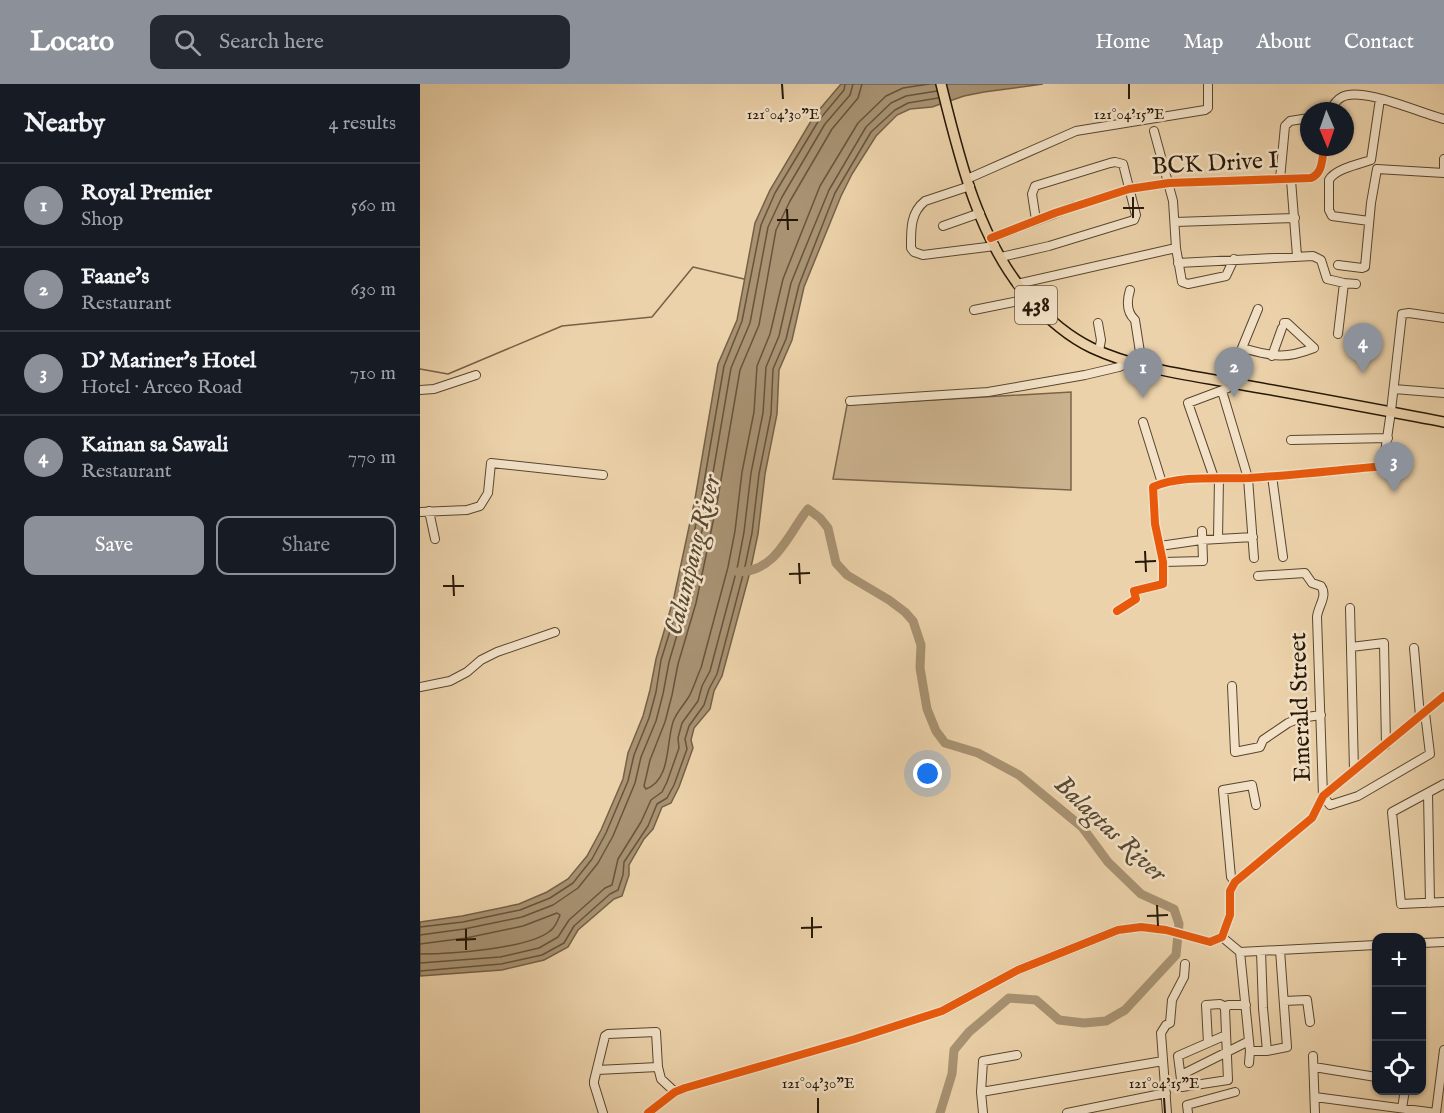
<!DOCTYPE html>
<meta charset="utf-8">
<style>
body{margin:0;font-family:"IM FELL English",serif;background:#242831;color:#f1f3f6}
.controls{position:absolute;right:18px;bottom:18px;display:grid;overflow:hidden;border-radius:12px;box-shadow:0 2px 4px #0004}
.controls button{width:54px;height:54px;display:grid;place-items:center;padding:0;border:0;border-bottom:2px solid #363941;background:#171b24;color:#f1f3f6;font:30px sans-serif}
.compass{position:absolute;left:880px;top:18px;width:54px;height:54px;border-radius:50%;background:#171b24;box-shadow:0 2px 4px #0004;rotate:178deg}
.you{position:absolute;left:508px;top:690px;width:21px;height:21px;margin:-15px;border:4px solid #fff;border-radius:50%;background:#1a73e8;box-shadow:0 0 0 9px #1a73e833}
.badge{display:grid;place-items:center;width:39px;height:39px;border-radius:50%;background:#8c9099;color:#fff;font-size:20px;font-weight:700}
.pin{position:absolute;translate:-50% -50px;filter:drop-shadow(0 2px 3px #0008)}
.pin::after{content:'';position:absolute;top:32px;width:21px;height:18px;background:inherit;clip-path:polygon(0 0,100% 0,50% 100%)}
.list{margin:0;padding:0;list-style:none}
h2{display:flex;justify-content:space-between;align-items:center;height:78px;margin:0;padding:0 24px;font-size:26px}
h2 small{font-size:20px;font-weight:400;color:#9ea1a6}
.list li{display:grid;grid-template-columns:39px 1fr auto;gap:18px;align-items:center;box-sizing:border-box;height:84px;padding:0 24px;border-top:2px solid #363941}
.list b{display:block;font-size:22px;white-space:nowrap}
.list p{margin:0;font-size:20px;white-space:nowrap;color:#9ea1a6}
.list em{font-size:20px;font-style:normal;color:#9ea1a6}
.actions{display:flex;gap:12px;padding:18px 24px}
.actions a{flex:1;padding:14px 0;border:2px solid #8c9099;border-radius:12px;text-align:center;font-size:21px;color:#8c9099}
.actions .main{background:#8c9099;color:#fff}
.icon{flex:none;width:33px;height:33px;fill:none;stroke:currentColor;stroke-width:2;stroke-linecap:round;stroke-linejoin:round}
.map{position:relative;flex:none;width:1024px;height:1029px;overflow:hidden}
header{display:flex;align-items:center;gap:36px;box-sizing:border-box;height:84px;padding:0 30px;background:#8c9099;color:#fff}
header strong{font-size:28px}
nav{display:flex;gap:33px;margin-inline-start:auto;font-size:21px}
.search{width:420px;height:54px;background:#242831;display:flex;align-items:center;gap:15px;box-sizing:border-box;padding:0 21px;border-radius:12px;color:#9ea1a6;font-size:22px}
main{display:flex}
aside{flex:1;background:#171b24}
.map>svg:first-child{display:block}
.green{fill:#cab28e;stroke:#78644a;stroke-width:1.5}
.water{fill:#a89272;stroke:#746146;stroke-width:1.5}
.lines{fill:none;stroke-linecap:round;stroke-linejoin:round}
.shore{stroke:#66543c;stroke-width:1.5}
.stream{stroke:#746146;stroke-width:1.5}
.river{stroke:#a89272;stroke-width:9}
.minor-casing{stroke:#57462e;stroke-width:10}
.major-casing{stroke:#251705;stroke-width:12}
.minor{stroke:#f3e2c8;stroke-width:8}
.major{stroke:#ecd2aa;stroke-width:9}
.cycleway-casing{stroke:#f3e2c8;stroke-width:11}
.cycleway{stroke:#e8590c;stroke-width:8}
.ticks{fill:none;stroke:#251705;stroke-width:2}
.labels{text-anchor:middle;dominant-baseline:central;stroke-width:5;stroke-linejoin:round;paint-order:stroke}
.shield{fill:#f3e2c8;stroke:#635440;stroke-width:1.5}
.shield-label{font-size:22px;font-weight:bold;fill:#251705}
.street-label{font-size:24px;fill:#251705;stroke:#f3e2c8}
.water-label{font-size:26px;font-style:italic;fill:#594831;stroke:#f3e2c8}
.ticks-label{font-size:15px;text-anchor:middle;fill:#251705;stroke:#f3e2c8;stroke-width:5;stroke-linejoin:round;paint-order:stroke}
</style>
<header>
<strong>Locato</strong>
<div class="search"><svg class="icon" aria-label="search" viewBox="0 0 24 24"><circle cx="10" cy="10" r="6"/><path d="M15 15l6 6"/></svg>Search here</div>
<nav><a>Home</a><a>Map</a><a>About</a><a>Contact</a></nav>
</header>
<main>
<aside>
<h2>Nearby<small>4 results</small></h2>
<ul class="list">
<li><span class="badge">1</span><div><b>Royal Premier</b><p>Shop</p></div><em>560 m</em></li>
<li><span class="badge">2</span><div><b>Faane's</b><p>Restaurant</p></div><em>630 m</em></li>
<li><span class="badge">3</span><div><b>D' Mariner's Hotel</b><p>Hotel · Arceo Road</p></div><em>710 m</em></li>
<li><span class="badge">4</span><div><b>Kainan sa Sawali</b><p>Restaurant</p></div><em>770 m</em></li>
</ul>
<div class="actions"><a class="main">Save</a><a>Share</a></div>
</aside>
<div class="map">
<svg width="1024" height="1029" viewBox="0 0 1024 1029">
<rect width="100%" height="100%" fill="#ecd2aa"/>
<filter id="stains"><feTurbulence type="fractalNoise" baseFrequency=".00333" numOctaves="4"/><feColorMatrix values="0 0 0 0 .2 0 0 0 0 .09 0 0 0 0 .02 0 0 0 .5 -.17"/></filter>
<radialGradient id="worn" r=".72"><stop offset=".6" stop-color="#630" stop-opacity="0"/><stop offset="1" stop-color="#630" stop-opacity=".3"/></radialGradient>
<path class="green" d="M651 308V406L413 395 427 321Z"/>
<path class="water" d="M421 0H623L564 8 544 12 512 23 490 25 477 31 456 52 432 90 421 112 384 203 372 256 359 286 357 330 345 390 338 450 330 488 302 592 294 607 290 625 274 644 271 656 273 664 259 703 251 719 242 723 233 745 224 755 209 781V791L202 812 194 815 158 846 148 863 124 876 82 886 0 892V838L42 832 99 820 127 808 148 795 167 772 181 746 203 695 208 669 223 632 230 606 236 575 254 513 275 415 298 280 317 236 335 139 350 106 394 32Z"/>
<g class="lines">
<path class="shore" d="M442 0 438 14 412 45 370 117 356 146 339 241 320 286 297 419 276 519 258 580 252 611 245 638 230 676 224 702 226 705C251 696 246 659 253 638 256 629 263 622 268 614 272 609 277 592 281 584L308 483 315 447 322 388 334 328 337 282 350 250 363 195 400 102 438 39 466 12 483 4 509 0
M0 843 43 838 100 826 130 814 153 799 172 775 186 749 208 697 214 671 229 634 236 608 241 576 260 515 281 416 304 282 322 237 341 141 355 109 399 36 424 6 425 0
M0 851 44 845 102 833 133 821 158 804 178 779 193 752 215 699 221 673 236 637 243 610 249 578 267 517 288 418 311 284 330 239 348 143 362 113 405 40 430 11 433 0
M0 860 46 854 103 842 137 829 140 831C138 836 135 844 130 847 108 865 29 870 0 870
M0 879 80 873 119 864 138 853 149 836 185 804 192 801 198 775 221 738 231 716 242 708 247 698 259 664 258 654 262 639 278 617 282 602 290 587 317 485 324 448 331 389 343 329 346 283 359 252 371 199 386 162 409 106 446 43 471 19 486 12 517 7
M0 887 81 880 122 871 144 859 154 842 190 810 198 806 203 791 204 778 228 742 237 720 247 714 254 701 267 665 265 655 269 642 284 621 289 605 297 590 324 487 332 449 339 390 351 330 353 285 366 255 379 201 415 109 451 48 475 26 488 19 518 14"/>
<path class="stream" d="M0 285 28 290 142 242 232 233 273 183 324 195"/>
<path class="river" d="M318 488C356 488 368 450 388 425L400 434 408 444 416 479 427 491 469 516 485 528 493 537 501 561 500 584 507 625 516 647 525 659 558 669 599 691 662 743 688 778 721 810 754 825 759 840 756 871 705 926 686 937 664 939 639 936 616 916 589 914 549 948 534 966 532 990 520 1029"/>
<g class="minor-casing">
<path id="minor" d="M910 27C913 21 916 16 922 13 942 2 1002 30 1024 35
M734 47 753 117 756 164 762 198 768 200 806 192 814 175
M1024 75V88
M547 95 656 47 785 26 788 24V1
M860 95 865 42 870 37 889 34
M871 96 877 172
M550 102 505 117C490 129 491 146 491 164L494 168 503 171 575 162
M668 118 709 105 749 99 891 94C903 89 902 75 904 63
M949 137 912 132 909 126V96C915 85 939 80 951 76L960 15
M755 138 875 134
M523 142 560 129
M571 154 655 122
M581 173 629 162 714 136 716 131 703 80 695 78 690 79 615 102 612 110 616 136
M758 179 893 172 901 176 907 195 924 199 936 200
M918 181 942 184 945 183 951 119 957 85 1024 89
M597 200 756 164
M710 206C707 216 706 228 715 236L722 281
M554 226 609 215
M678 239 681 256 679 267
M918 250 924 199
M822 264 838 225
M852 272 862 244
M974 305 1024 309
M0 306 14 305 56 291
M802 307 828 394 834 474
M430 317 568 308 665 291 699 283 710 278
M723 338 742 399
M871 356 968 354
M963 382 971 327 982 230 989 229 1024 234
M852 392 863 473
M794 394 768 319 808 304 822 264C853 272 863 276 894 264L867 239H864
M9 427 15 455
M0 428 47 426 60 422 68 409 71 379 183 391
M798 455 799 394
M740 462 781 456 833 453
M743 478 783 477 782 447
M838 492 885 489 892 499 901 502C908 512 898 522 897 533L903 712
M930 524 934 686
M697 527 716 515 714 507 743 500V478L735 440 733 403C760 391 799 395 829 394 878 391 927 385 976 381
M931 563 964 559 966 661
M994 564 1000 632
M812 602 815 668 840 663 843 656 868 639 880 634 901 631
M0 603 30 597 47 588 61 576 77 568 135 548
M1024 700 972 728 981 820 1024 818
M1008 709 1010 819
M903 712 910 721 938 712 1010 670 1005 629
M815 798 811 793 803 706 832 701 836 721
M802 853 820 868 830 967 829 979
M1002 859 1024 858
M841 867 843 924 847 967
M820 868 956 861
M864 917 887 916 890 938
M806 951 758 972 762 1003 808 996 805 925 808 921H826
M788 959 786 921 800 920 806 923
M830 967H847L867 963 860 866
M893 972 895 1029
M238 983 241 995 255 1008
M894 983 956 993
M177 986 238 983 236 948 188 950 185 952 174 997V1000L183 1029
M761 991 829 957
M561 1008 743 977
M895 1013 1016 1029
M982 1024 985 1006
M228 1029 255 1008 265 1004 435 955 522 927 598 886 698 846 721 843 746 846 790 858 802 853 810 831V807L815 798 892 734 903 712 1024 612
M563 1029 561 1008 563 977 597 971
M647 1029 746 1009
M747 1029 741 949 746 941 750 939 752 916 764 893 765 880
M768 1029 767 1021 815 1008
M1016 1029 1024 966"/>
</g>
<g class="major-casing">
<path id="major" d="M521 0C539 73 558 155 608 213 625 232 649 253 672 264 717 285 769 291 818 300 887 312 955 325 1024 338"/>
</g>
<use href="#minor" class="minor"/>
<use href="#major" class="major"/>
<g class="cycleway-casing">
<path id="cycleway" d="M571 154 635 129 709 105 749 99 891 94C903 89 902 75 904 63
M697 527 716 515 714 507 743 500V478L735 440 733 403C760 391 799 395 829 394 878 391 927 385 976 381
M228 1029 255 1008 265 1004 435 955 522 927 598 886 698 846 721 843 746 846 790 858 802 853 810 831V807L815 798 892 734 903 712 1024 612"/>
</g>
<use href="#cycleway" class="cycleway"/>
</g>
<path class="ticks" d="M362 0 363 15M709 0V15M713 113V134M703 124H724M367 125 368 146M357 136H378M725 467 726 488M715 478 736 477M379 479 380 500M369 490 390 489M33 491 34 512M23 502H44M737 821 738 842M727 832 748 831M392 833V854M381 844 402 843M46 845V866M36 856 56 855M398 1014V1029M744 1014 745 1029"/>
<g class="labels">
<rect class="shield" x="595" y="202" width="42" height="38" rx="4.5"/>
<g class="shield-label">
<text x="616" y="221">438</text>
</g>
<g class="street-label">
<text transform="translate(795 80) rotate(-3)">BCK Drive I</text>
<text transform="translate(881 623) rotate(-92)">Emerald Street</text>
</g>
<g class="water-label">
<text transform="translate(273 471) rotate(-76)">Calumpang River</text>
<text transform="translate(690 745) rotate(43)">Balagtas River</text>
</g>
</g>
<g class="ticks-label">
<text x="363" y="35">121°04'30"E</text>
<text x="709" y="35">121°04'15"E</text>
<text x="398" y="1004">121°04'30"E</text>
<text x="744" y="1004">121°04'15"E</text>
</g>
<rect width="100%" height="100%" filter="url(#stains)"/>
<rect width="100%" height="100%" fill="url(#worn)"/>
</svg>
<div class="controls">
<button>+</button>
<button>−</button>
<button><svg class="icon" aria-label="locate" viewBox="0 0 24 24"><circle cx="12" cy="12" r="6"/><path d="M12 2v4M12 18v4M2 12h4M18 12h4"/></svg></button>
</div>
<svg class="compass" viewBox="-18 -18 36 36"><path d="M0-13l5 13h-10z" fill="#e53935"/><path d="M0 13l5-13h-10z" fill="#9ea1a6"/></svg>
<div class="you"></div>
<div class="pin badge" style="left:723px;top:314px">1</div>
<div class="pin badge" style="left:814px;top:313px">2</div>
<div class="pin badge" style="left:974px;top:408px">3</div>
<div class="pin badge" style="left:943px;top:289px">4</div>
</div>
</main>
